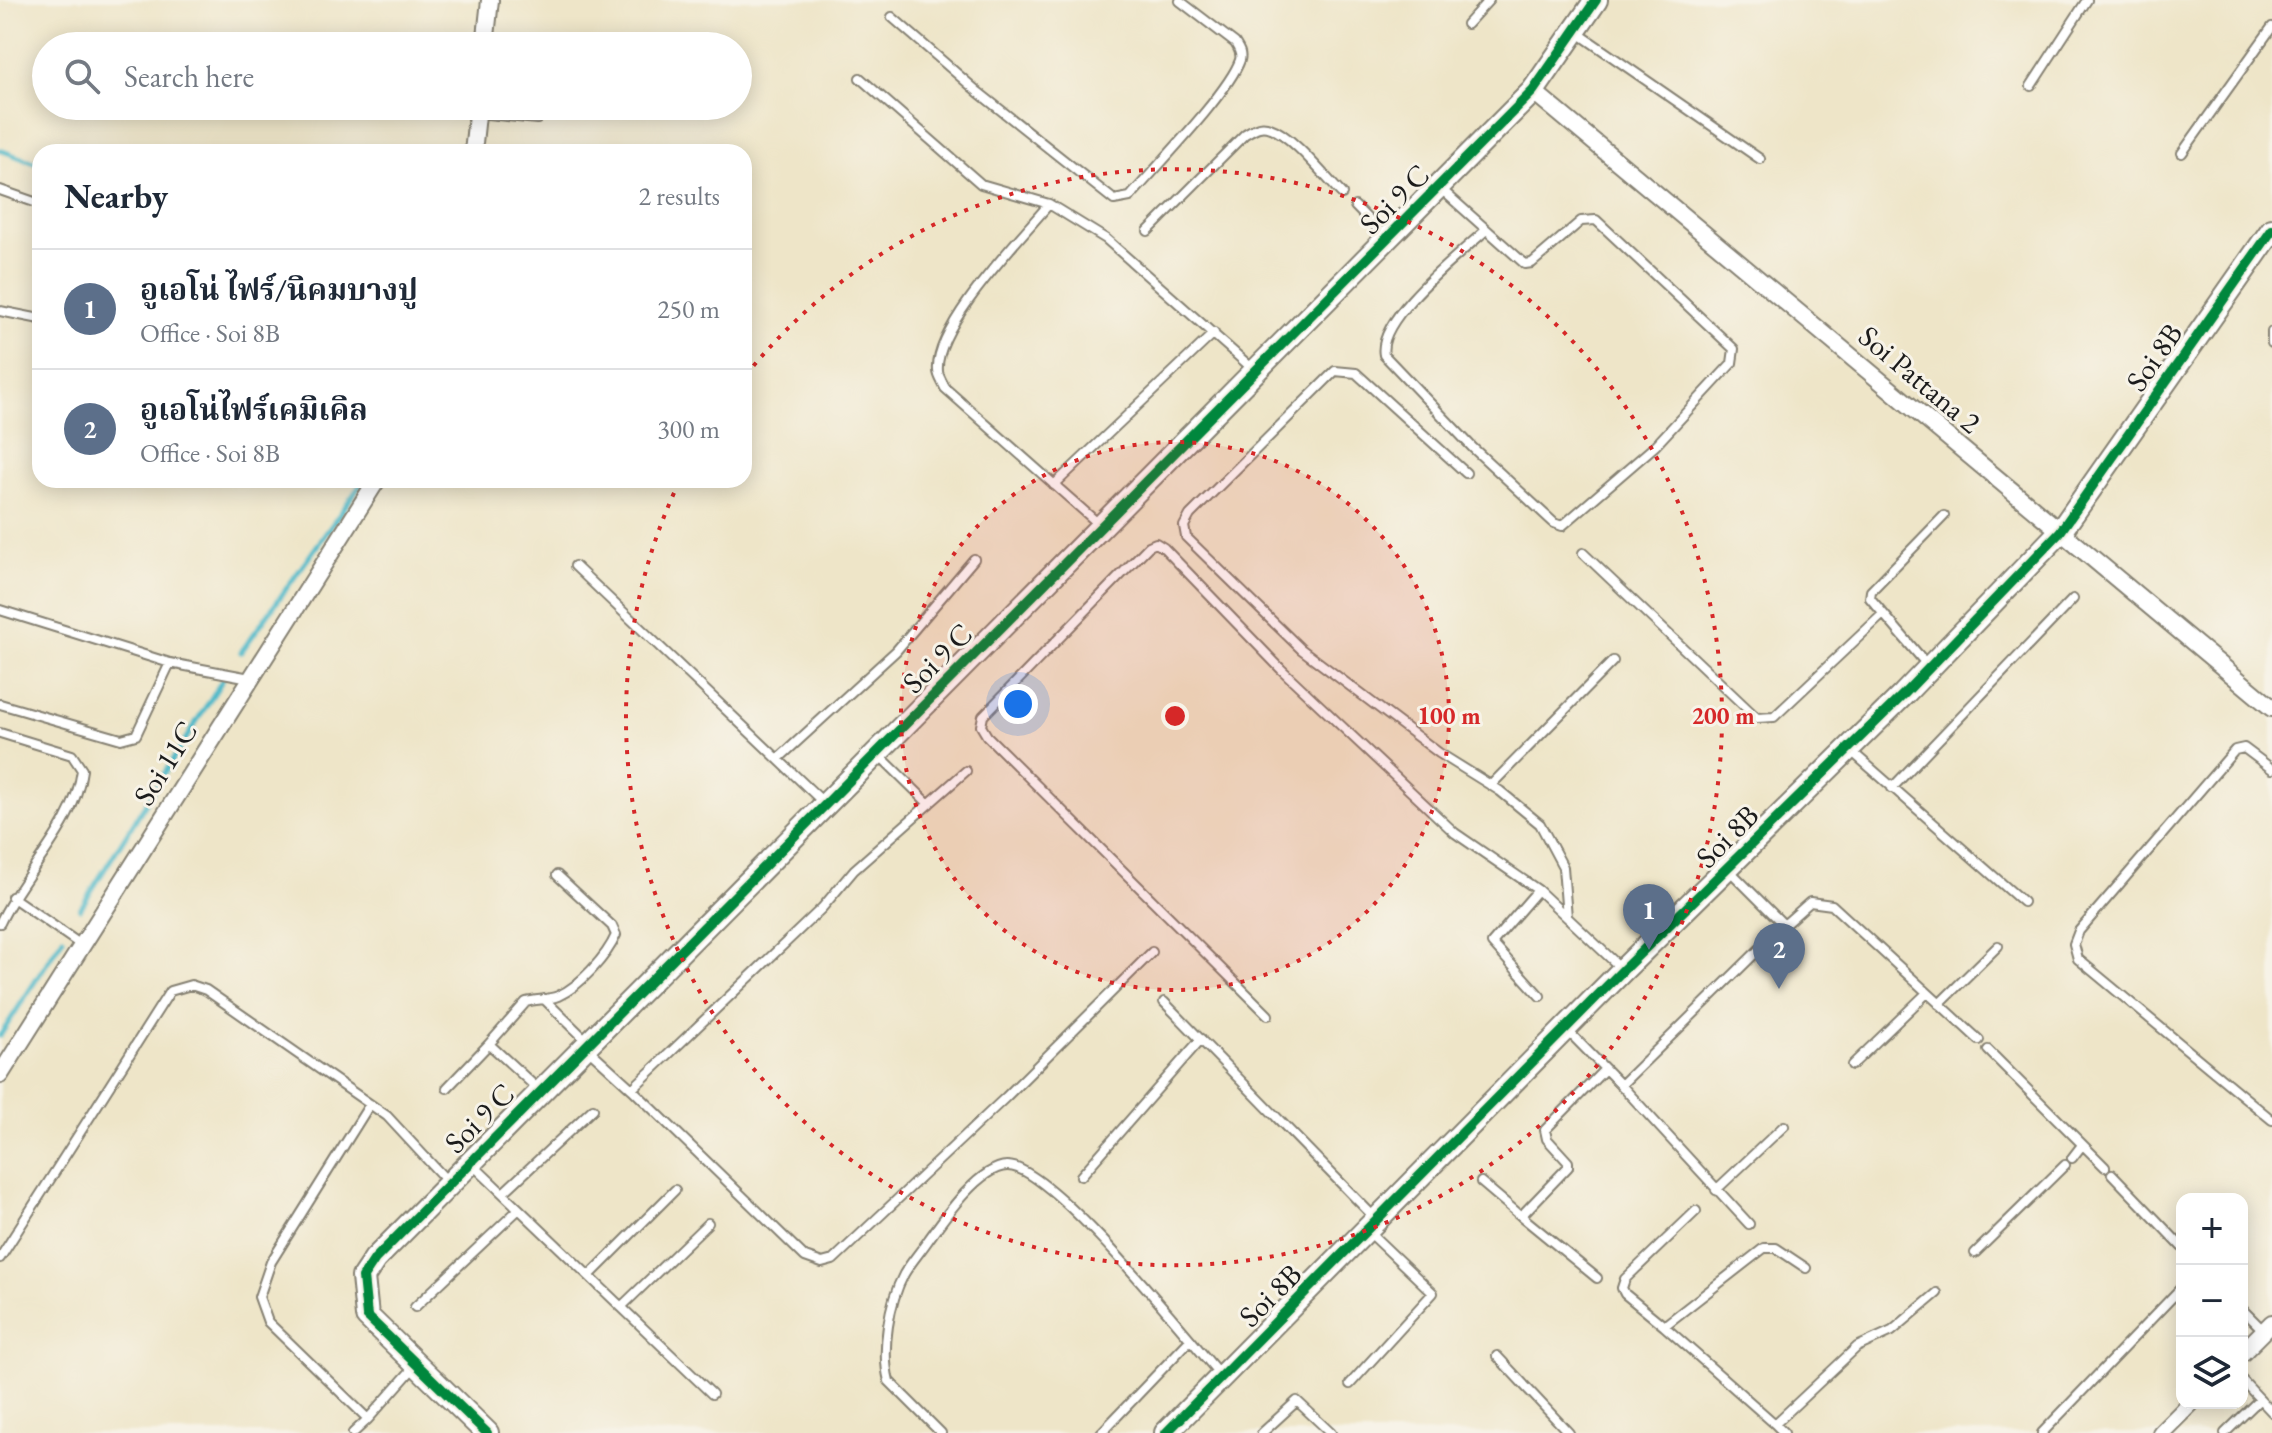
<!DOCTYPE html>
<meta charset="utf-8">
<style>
body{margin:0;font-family:"EB Garamond","Noto Serif Thai",serif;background:#f6f6f7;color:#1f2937}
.controls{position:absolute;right:24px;bottom:24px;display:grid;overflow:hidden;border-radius:16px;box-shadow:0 4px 20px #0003}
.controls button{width:72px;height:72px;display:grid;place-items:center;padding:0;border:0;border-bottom:2px solid #e0e1e3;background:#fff;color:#1f2937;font:40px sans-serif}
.you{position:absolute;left:1018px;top:704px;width:28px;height:28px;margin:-20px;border:6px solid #fff;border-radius:50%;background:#1a73e8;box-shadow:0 0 0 12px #1a73e833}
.badge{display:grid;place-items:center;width:52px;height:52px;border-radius:50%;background:#d93025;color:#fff;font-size:26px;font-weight:700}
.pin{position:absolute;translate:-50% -66px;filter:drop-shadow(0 2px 4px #0008)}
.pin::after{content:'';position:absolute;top:42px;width:28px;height:24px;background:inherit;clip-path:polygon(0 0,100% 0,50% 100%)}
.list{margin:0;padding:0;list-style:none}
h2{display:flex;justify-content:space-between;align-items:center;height:104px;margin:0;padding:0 32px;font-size:34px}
h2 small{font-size:26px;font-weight:400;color:#747a83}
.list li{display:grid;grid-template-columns:52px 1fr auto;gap:24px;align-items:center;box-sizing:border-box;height:120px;padding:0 32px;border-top:2px solid #e0e1e3}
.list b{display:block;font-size:30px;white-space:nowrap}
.list p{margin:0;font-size:26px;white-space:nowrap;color:#747a83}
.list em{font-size:26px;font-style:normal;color:#747a83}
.icon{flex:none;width:44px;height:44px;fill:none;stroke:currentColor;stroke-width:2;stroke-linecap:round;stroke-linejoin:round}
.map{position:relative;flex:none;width:2272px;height:1433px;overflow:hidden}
.search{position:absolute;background:#fff;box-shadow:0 4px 20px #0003;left:32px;top:32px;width:720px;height:88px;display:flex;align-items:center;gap:20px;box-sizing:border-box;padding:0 28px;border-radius:44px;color:#747a83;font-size:30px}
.panel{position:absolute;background:#fff;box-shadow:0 4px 20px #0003;left:32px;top:144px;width:720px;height:344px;border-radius:24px}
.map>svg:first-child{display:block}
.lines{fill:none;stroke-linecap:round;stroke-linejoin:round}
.stream{stroke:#4db9c9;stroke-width:5}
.service-casing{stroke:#858072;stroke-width:12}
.minor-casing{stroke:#858072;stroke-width:20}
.tertiary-casing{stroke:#858072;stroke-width:26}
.service{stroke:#fff;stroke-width:8}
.minor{stroke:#fff;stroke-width:16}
.tertiary{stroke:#fff;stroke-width:22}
.cycleway-casing{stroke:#f7f3e8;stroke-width:15}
.cycleway{stroke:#00873e;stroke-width:10}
.ring{fill:none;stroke:#d62828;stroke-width:4;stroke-dasharray:4 8}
.labels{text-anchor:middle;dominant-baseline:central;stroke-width:6;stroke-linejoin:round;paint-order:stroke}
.street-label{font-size:30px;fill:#1c1c1c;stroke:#f7f3e8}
.centre{fill:#d62828;stroke:#f7f3e8;stroke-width:4}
.ring-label{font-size:24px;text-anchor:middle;font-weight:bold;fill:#d62828;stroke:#f7f3e8;stroke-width:6;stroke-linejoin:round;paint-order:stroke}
</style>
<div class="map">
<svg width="2272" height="1433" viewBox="0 0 2272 1433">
<rect width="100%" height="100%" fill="#f7f3e8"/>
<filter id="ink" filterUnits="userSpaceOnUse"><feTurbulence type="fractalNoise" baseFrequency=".0125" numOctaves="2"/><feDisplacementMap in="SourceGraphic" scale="16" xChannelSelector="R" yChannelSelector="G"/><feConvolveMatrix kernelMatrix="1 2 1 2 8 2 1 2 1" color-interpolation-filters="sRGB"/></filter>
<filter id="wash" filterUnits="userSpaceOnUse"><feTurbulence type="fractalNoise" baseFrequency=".006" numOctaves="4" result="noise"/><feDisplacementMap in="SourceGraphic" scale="32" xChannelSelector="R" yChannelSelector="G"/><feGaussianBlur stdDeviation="1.8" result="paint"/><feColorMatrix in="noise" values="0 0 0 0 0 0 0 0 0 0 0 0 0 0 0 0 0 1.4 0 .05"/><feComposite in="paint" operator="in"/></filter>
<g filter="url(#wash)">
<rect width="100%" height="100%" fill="#eee5c8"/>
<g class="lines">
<path class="stream" d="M0 150 40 165
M241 652 364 480
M80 909 223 679
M0 1036 63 938"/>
</g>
</g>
<g filter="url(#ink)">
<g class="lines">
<g class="service-casing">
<path id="service" d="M892 17 978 92 1114 200 1130 197C1156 167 1229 92 1240 60 1242 53 1238 48 1235 43L1180 1
M1467 24 1489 0
M1575 31 1760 159
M860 78 981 184 1049 204 1106 239 1254 370
M2031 86 2087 0
M477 113 537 119
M2182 153 2272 27
M1440 188 1525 264 1532 263 1581 221 1596 220 1734 349 1732 363 1655 446 1562 526 1554 523 1473 448 1384 355C1376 319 1460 254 1486 230
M0 190 40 204
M1049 204C1020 239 934 326 938 371 938 376 943 383 945 388L1101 526
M1355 206 1384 236
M1148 231 1245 134C1254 129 1260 124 1270 128 1292 135 1324 176 1342 194
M0 311 40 319
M2272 332V343
M1466 473 1356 373 1335 371 1190 515 1184 526 1186 537 1301 649 1439 753 1500 791 1540 824 1563 867 1567 917
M1054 485 1214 333
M1583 553 1757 718 1774 717 1882 615
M575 566 824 803
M0 610 170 663
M1929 667 1870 598 1871 591 1944 516
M0 704 121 739 136 735 170 663 250 678
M0 733 72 755 82 770C75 827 24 871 0 923
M1849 749 2023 902
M878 754 929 804
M778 759 896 651 974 559
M2272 769 2244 748 2235 750 2079 931 2074 944 2078 959 2272 1120
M1491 785 1613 661
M1892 788 2073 599
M1729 870 1784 925 1621 1085 1749 1224
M1538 890 1492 943 1540 996
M12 897 84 947
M1784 925 1810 902 1832 905 1979 1040
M544 999 587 1041
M1164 1002 1374 1217
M1939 1004 1998 946
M1268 1015 987 736 981 726 983 716 1149 546 1156 543 1164 548 1281 669 1455 833 1538 890 1622 969
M1568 1031 1621 1085
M489 1044 526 1002C537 999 548 1000 558 996 579 987 607 956 616 935L612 926 557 875
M587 1048 632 1089 822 908 854 870 966 771
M1988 1050 2105 1167
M1852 1065 1927 993
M447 1088 489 1044 539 1090
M632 1089 805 1257 822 1263 833 1260 1006 1097 1152 952
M2072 1158 2082 1145
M471 1163 712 1394
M2112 1174 2182 1247
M1081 1176 1201 1039
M1481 1182 1521 1216 1568 1167V1162L1547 1139 1545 1130 1605 1069
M1716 1190 1784 1126
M503 1193 593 1109
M1696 1211 1625 1279 1622 1288 1625 1294 1664 1326 1764 1248H1776L1806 1268
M1521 1216 1597 1278
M1975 1253 2065 1165
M0 1258 170 991 191 985 206 990 387 1116 448 1182
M589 1276 675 1190
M415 1307 519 1209
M621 1307 708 1223
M2242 1309 2264 1331
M1664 1326 1775 1424
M1497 1356 1569 1433
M2242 1380 2272 1412
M1350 1384 1433 1293 1368 1231
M368 1419 415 1366
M353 1433 368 1419 268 1322 259 1297 271 1262 370 1104
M941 1433 889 1381C881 1351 889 1302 904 1274 911 1262 921 1251 929 1239 944 1218 979 1167 1007 1166 1050 1164 1189 1339 1222 1377
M1101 1433 1190 1340
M1262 1433 1297 1401 1331 1433
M1784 1433 1775 1424 1857 1347 1892 1331 1937 1293
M2042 1433 2182 1287
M2225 1433 2260 1399"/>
</g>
<g class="minor-casing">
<path id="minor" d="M485 46 490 0
M1533 91 2272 708
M473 152 478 106
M0 1075 377 480
M2242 1353 2272 1323
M2161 1433 2191 1403"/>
</g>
<g class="tertiary-casing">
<path id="tertiary" d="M487 1433 367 1316 363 1277 375 1259 1533 91 1596 0
M1166 1433 1623 970 1904 694 2060 532 2272 230"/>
</g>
<use href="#service" class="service"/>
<use href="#minor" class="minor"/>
<use href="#tertiary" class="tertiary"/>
<g class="cycleway-casing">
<path id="cycleway" d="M487 1433 367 1316 363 1277 375 1259 1533 91 1596 0
M1166 1433 1623 970 1904 694 2060 532 2272 230"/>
</g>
<use href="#cycleway" class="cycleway"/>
</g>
</g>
<circle cx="1175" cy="716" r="274" fill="#d62828" fill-opacity=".12"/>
<g class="ring">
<circle cx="1175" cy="716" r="274"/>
<path d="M746 375A548 548 0 1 1 680 480"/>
</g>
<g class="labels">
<g class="street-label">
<text transform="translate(1394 199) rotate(-45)">Soi 9 C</text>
<text transform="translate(2154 357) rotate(-55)">Soi 8B</text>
<text transform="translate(1920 379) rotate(40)">Soi Pattana 2</text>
<text transform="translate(937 658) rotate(-45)">Soi 9 C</text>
<text transform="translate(165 763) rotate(-58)">Soi 11C</text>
<text transform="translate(1727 836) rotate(-45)">Soi 8B</text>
<text transform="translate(479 1118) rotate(-45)">Soi 9 C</text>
<text transform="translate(1270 1295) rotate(-45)">Soi 8B</text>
</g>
</g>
<circle cx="1175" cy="716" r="12" class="centre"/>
<g class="ring-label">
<text x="1449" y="724">100 m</text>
<text x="1723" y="724">200 m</text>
</g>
</svg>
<div class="controls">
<button>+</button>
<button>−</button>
<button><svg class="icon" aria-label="layers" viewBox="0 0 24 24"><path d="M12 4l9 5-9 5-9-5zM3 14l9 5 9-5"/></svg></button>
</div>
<div class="you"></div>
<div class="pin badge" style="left:1649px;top:950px;background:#5c6f8a">1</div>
<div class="pin badge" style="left:1779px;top:989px;background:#5c6f8a">2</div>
<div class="search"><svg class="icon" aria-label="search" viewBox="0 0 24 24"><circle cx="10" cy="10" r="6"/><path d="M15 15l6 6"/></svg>Search here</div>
<section class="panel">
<h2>Nearby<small>2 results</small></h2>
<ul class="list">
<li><span class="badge" style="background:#5c6f8a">1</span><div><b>อูเอโน่ ไฟร์/นิคมบางปู</b><p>Office · Soi 8B</p></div><em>250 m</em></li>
<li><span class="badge" style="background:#5c6f8a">2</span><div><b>อูเอโน่ไฟร์เคมิเคิล</b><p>Office · Soi 8B</p></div><em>300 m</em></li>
</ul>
</section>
</div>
